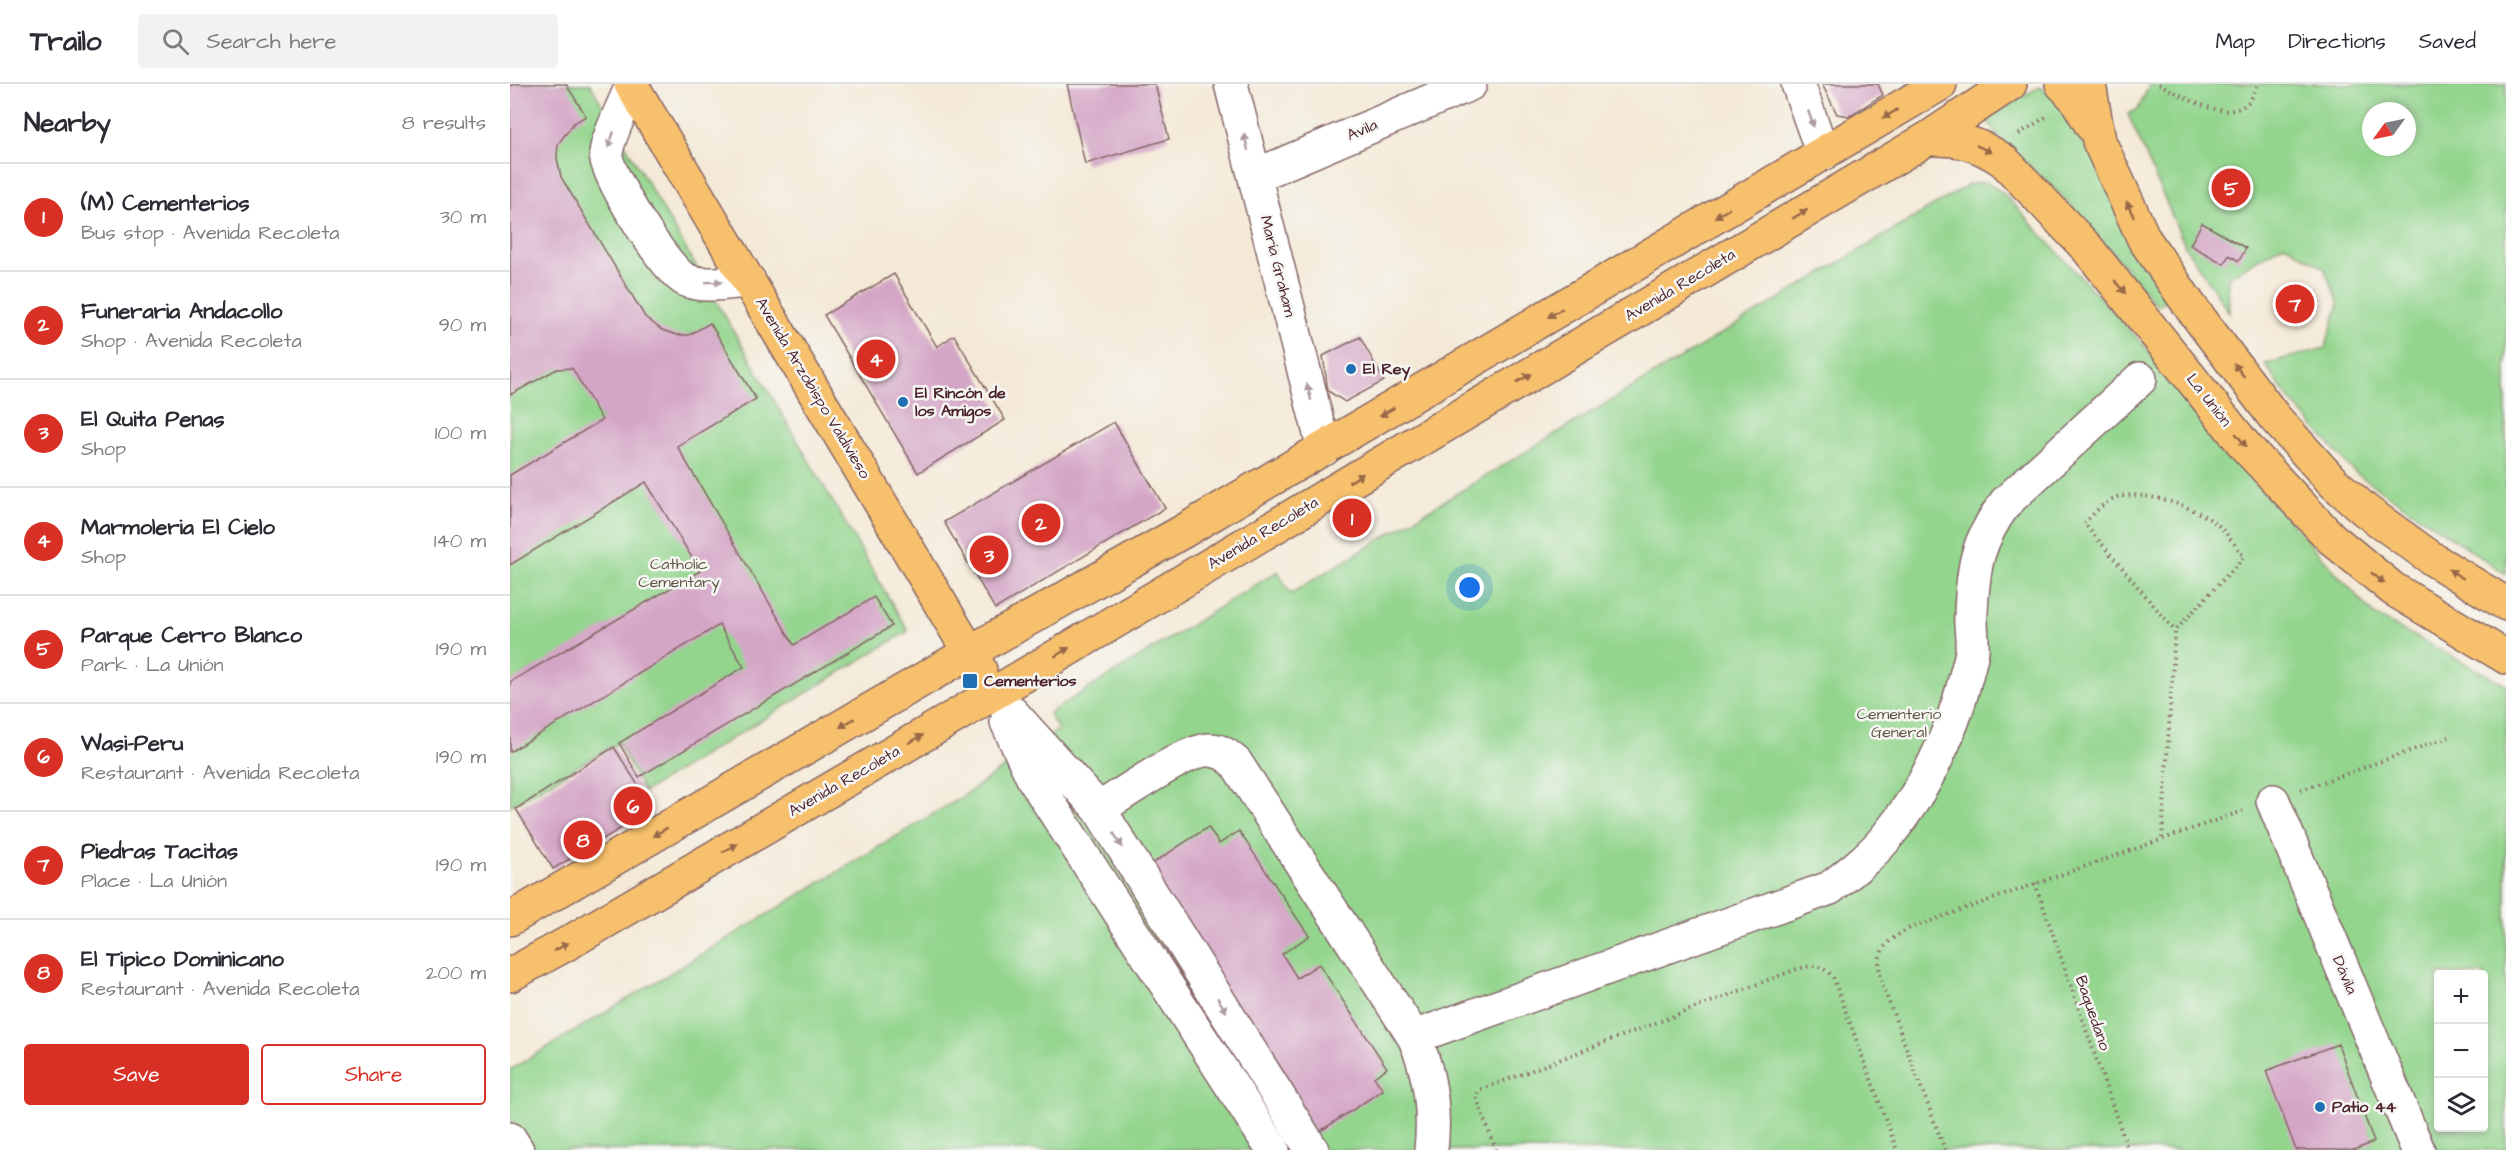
<!DOCTYPE html>
<meta charset="utf-8">
<style>
body{margin:0;font-family:"Architects Daughter",sans-serif;background:#f2f2f3;color:#2b2b33}
.controls{position:absolute;right:18px;bottom:18px;display:grid;overflow:hidden;border-radius:6px;box-shadow:0 3px 9px #0003}
.controls button{width:54px;height:54px;display:grid;place-items:center;padding:0;border:0;border-bottom:2px solid #e1e1e2;background:#fff;color:#2b2b33;font:30px sans-serif}
.compass{position:absolute;left:1852px;top:18px;width:54px;height:54px;border-radius:50%;background:#fff;box-shadow:0 3px 9px #0003;rotate:237deg}
.you{position:absolute;left:960px;top:504px;width:21px;height:21px;margin:-15px;border:4px solid #fff;border-radius:50%;background:#1a73e8;box-shadow:0 0 0 9px #1a73e833}
.badge{display:grid;place-items:center;width:39px;height:39px;border-radius:50%;background:#d93025;color:#fff;font-size:20px;font-weight:700}
.pin{position:absolute;translate:-50% -50%;border:3px solid #fff;box-shadow:0 2px 6px #0006}
.list{margin:0;padding:0;list-style:none}
h2{display:flex;justify-content:space-between;align-items:center;height:78px;margin:0;padding:0 24px;font-size:26px}
h2 small{font-size:20px;font-weight:400;color:#7c7c81}
.list li{display:grid;grid-template-columns:39px 1fr auto;gap:18px;align-items:center;box-sizing:border-box;height:108px;padding:0 24px;border-top:2px solid #e1e1e2}
.list b{display:block;font-size:22px;white-space:nowrap}
.list p{margin:0;font-size:20px;white-space:nowrap;color:#7c7c81}
.list em{font-size:20px;font-style:normal;color:#7c7c81}
.actions{display:flex;gap:12px;padding:18px 24px}
.actions a{flex:1;padding:14px 0;border:2px solid #d93025;border-radius:6px;text-align:center;font-size:21px;color:#d93025}
.actions .main{background:#d93025;color:#fff}
.icon{flex:none;width:33px;height:33px;fill:none;stroke:currentColor;stroke-width:2;stroke-linecap:round;stroke-linejoin:round}
.map{position:relative;flex:none;width:1996px;height:1066px;overflow:hidden}
header{display:flex;align-items:center;gap:36px;box-sizing:border-box;height:84px;padding:0 30px;background:#fff;border-bottom:2px solid #e1e1e2}
header strong{font-size:28px}
nav{display:flex;gap:33px;margin-inline-start:auto;font-size:21px}
.search{width:420px;height:54px;background:#f2f2f3;display:flex;align-items:center;gap:15px;box-sizing:border-box;padding:0 21px;border-radius:6px;color:#7c7c81;font-size:22px}
main{display:flex}
aside{flex:1;background:#fff}
.map>svg:first-child{display:block}
.green{fill:#93d58d;stroke:#6e7a5c;stroke-width:1.5;fill-rule:evenodd}
.building{fill:#d4a6c6}
.lines{fill:none;stroke-linecap:round;stroke-linejoin:round}
.minor-casing{stroke:#866667;stroke-width:36}
.major-casing{stroke:#866667;stroke-width:36}
.path{stroke:#866667;stroke-width:4;stroke-dasharray:1.5 4.5;stroke-linecap:butt}
.minor{stroke:#fff;stroke-width:33}
.major{stroke:#f7c06c;stroke-width:33}
.oneway{fill:#986748}
.oneway2{fill:#ae9aa0}
.poi-dot{fill:#1f6fb2;stroke:#f6f6f2;stroke-width:2}
.labels{text-anchor:middle;dominant-baseline:central;stroke-width:5;stroke-linejoin:round;paint-order:stroke}
.street-label{font-size:16px;fill:#4a1f2b;stroke:#f6f6f2}
.poi-label{font-size:16px;font-weight:bold;fill:#4a1f2b;stroke:#f6f6f2;text-anchor:start}
.park-label{font-size:16px;fill:#605648;stroke:#f6f6f2}
</style>
<header>
<strong>Trailo</strong>
<div class="search"><svg class="icon" aria-label="search" viewBox="0 0 24 24"><circle cx="10" cy="10" r="6"/><path d="M15 15l6 6"/></svg>Search here</div>
<nav><a>Map</a><a>Directions</a><a>Saved</a></nav>
</header>
<main>
<aside>
<h2>Nearby<small>8 results</small></h2>
<ul class="list">
<li><span class="badge">1</span><div><b>(M) Cementerios</b><p>Bus stop · Avenida Recoleta</p></div><em>30 m</em></li>
<li><span class="badge">2</span><div><b>Funeraria Andacollo</b><p>Shop · Avenida Recoleta</p></div><em>90 m</em></li>
<li><span class="badge">3</span><div><b>El Quita Penas</b><p>Shop</p></div><em>100 m</em></li>
<li><span class="badge">4</span><div><b>Marmoleria El Cielo</b><p>Shop</p></div><em>140 m</em></li>
<li><span class="badge">5</span><div><b>Parque Cerro Blanco</b><p>Park · La Unión</p></div><em>190 m</em></li>
<li><span class="badge">6</span><div><b>Wasi-Peru</b><p>Restaurant · Avenida Recoleta</p></div><em>190 m</em></li>
<li><span class="badge">7</span><div><b>Piedras Tacitas</b><p>Place · La Unión</p></div><em>190 m</em></li>
<li><span class="badge">8</span><div><b>El Tipico Dominicano</b><p>Restaurant · Avenida Recoleta</p></div><em>200 m</em></li>
</ul>
<div class="actions"><a class="main">Save</a><a>Share</a></div>
</aside>
<div class="map">
<svg width="1996" height="1066" viewBox="0 0 1996 1066">
<rect width="100%" height="100%" fill="#f6f6f2"/>
<filter id="ink" filterUnits="userSpaceOnUse"><feTurbulence type="fractalNoise" baseFrequency=".0167" numOctaves="2"/><feDisplacementMap in="SourceGraphic" scale="12" xChannelSelector="R" yChannelSelector="G"/><feConvolveMatrix kernelMatrix="1 2 1 2 8 2 1 2 1" color-interpolation-filters="sRGB"/></filter>
<filter id="wash" filterUnits="userSpaceOnUse"><feTurbulence type="fractalNoise" baseFrequency=".008" numOctaves="4" result="noise"/><feDisplacementMap in="SourceGraphic" scale="24" xChannelSelector="R" yChannelSelector="G"/><feGaussianBlur stdDeviation="1.35" result="paint"/><feColorMatrix in="noise" values="0 0 0 0 0 0 0 0 0 0 0 0 0 0 0 0 0 1.4 0 .05"/><feComposite in="paint" operator="in"/></filter>
<g filter="url(#wash)">
<rect width="100%" height="100%" fill="#f4e9d6"/>
<path class="green" d="M0 0H80L398 547 134 708 108 659 0 722Z
M1640 0H1996V490L1844 388 1776 311 1755 280 1815 264 1829 220 1814 184 1774 160 1718 193 1719 228 1676 164 1618 30 1628 25ZM1861 27H1897V63H1861Z
M1529 3 1548 14 1560 28 1658 215 1647 222C1612 180 1578 138 1540 100 1518 78 1489 63 1477 34Z
M1475 98 1492 108 1654 283 1666 298 1690 337 1864 531 1996 601V1066H0V986L453 712 548 646 539 629 768 487 780 510 1458 101ZM1928 890H1974V1044H1928Z"/>
<g id="blocks">
<path class="building" d="M4 0H56L76 32 64 39 48 60 47 74 51 93 135 233 152 246 167 251H179L200 239 246 315 167 362 284 561 364 513 382 542 129 693 109 659 234 583 209 541 0 668V598L190 487 136 398 0 481V391L92 336 62 284 47 285 0 311V2Z
M557 0H645L659 55 575 80Z
M1312 0H1368L1373 11 1339 32 1327 30Z
M1692 139 1736 164 1729 177 1719 171 1714 180 1680 161Z
M384 190 427 263 444 251 495 336 408 389 314 231Z
M850 253 874 297 835 318 818 307 813 272Z
M604 338 655 424 485 525 434 438Z
M104 663 136 714 133 731 43 785 6 725Z
M698 743 709 760 729 747 799 852 772 870 787 894 809 880 877 984 864 993 873 1006 806 1050 631 787Z
M1828 960 1864 1058 1844 1066H1786L1756 987Z"/>
</g>
</g>
<g filter="url(#ink)">
<use href="#blocks" fill-opacity="0" stroke="#866667" stroke-width="1.5"/>
<g class="lines">
<g class="minor-casing">
<path id="minor" d="M721 0 814 365
M1288 0 1313 70
M122 1C116 17 97 54 96 70 96 91 156 187 176 196 194 204 220 198 239 197
M745 92 960 0
M484 609 589 725 802 1066
M497 638 523 694 763 1066
M1763 717 1908 1066
M589 725C610 712 680 663 701 666 712 667 718 672 726 679L904 953 1320 804C1339 789 1359 774 1375 755 1413 709 1442 651 1456 592 1458 584 1461 575 1462 566 1463 554 1460 541 1461 529 1463 482 1467 457 1496 418L1630 295
M904 953C920 988 925 1028 921 1066
M0 1055 7 1066"/>
</g>
<g class="major-casing">
<path id="major" d="M121 0 470 586
M1552 0 1566 15 1582 42
M1579 0 1589 57 1634 155 1680 222 1765 334 1823 398 1856 427 1924 476 1996 520
M1417 55C1448 54 1468 59 1494 77L1577 164 1736 363 1821 454 1883 505 1996 573
M0 835 460 568 672 448 1430 0
M0 891 60 858 444 633 1417 55 1500 0"/>
</g>
<path class="path" d="M1649 0C1672 11 1713 39 1736 20 1742 16 1745 6 1748 0
M1509 50 1539 31
M1791 706 1939 653
M1652 754 1665 547 1734 473C1725 461 1716 447 1704 438 1683 422 1634 406 1607 413 1594 417 1584 430 1574 439L1665 547
M1525 799 1618 1066
M986 1066 966 1013 970 1006 1287 885C1303 881 1312 880 1323 893L1387 1066
M1435 1066 1372 900C1364 869 1373 858 1400 844L1733 727"/>
<use href="#minor" class="minor"/>
<use href="#major" class="major"/>
</g>
<defs><path id="oneway-solid" d="M-6-.8H1V-3.2L6.5 0L1 3.2V.8H-6Z" transform="scale(1.5)"/></defs>
<g class="oneway">
<use href="#oneway-solid" transform="translate(1380 30) rotate(149)"/>
<use href="#oneway-solid" transform="translate(1474 65) rotate(25)"/>
<use href="#oneway-solid" transform="translate(1620 125) rotate(-115)"/>
<use href="#oneway-solid" transform="translate(1212 129) rotate(149)"/>
<use href="#oneway-solid" transform="translate(1290 130) rotate(-31)"/>
<use href="#oneway-solid" transform="translate(1610 203) rotate(50)"/>
<use href="#oneway-solid" transform="translate(1045 229) rotate(149)"/>
<use href="#oneway-solid" transform="translate(1729 286) rotate(-127)"/>
<use href="#oneway-solid" transform="translate(1014 294) rotate(-31)"/>
<use href="#oneway-solid" transform="translate(877 328) rotate(149)"/>
<use href="#oneway-solid" transform="translate(1731 356) rotate(51)"/>
<use href="#oneway-solid" transform="translate(846 394) rotate(-31)"/>
<use href="#oneway-solid" transform="translate(1946 490) rotate(-148)"/>
<use href="#oneway-solid" transform="translate(1868 494) rotate(38)"/>
<use href="#oneway-solid" transform="translate(552 568) rotate(-31)"/>
<use href="#oneway-solid" transform="translate(337 639) rotate(150)"/>
<use href="#oneway-solid" transform="translate(406 655) rotate(-30)"/>
<use href="#oneway-solid" transform="translate(150 748) rotate(150)"/>
<use href="#oneway-solid" transform="translate(220 764) rotate(-30)"/>
<use href="#oneway-solid" transform="translate(51 863) rotate(-29)"/>
</g>
<g class="oneway2">
<use href="#oneway-solid" transform="translate(1301 35) rotate(71)"/>
<use href="#oneway-solid" transform="translate(101 56) rotate(109)"/>
<use href="#oneway-solid" transform="translate(736 58) rotate(-104)"/>
<use href="#oneway-solid" transform="translate(204 198) rotate(-1)"/>
<use href="#oneway-solid" transform="translate(799 308) rotate(-104)"/>
<use href="#oneway-solid" transform="translate(608 756) rotate(58)"/>
<use href="#oneway-solid" transform="translate(712 921) rotate(58)"/>
</g>
</g>
<g class="poi-dot">
<circle cx="841" cy="285" r="6"/>
<circle cx="393" cy="318" r="6"/>
<rect x="452" y="589" width="16" height="16" rx="3"/>
<circle cx="1810" cy="1023" r="6"/>
</g>
<g class="labels">
<g class="street-label">
<text transform="translate(852 46) rotate(-23)">Avila</text>
<text transform="translate(768 182) rotate(76)">María Graham</text>
<text transform="translate(1170 201) rotate(-31)">Avenida Recoleta</text>
<text transform="translate(303 304) rotate(59)">Avenida Arzobispo Valdivieso</text>
<text transform="translate(1699 316) rotate(52)">La Unión</text>
<text transform="translate(753 449) rotate(-31)">Avenida Recoleta</text>
<text transform="translate(334 697) rotate(-30)">Avenida Recoleta</text>
<text transform="translate(1835 891) rotate(67)">Dávila</text>
<text transform="translate(1583 929) rotate(71)">Baquedano</text>
</g>
<g class="poi-label">
<text x="853" y="285">El Rey</text>
<text x="405" y="309">El Rincón de<tspan x="405" dy="18">los Amigos</tspan></text>
<text x="474" y="597">Cementerios</text>
<text x="1822" y="1023">Patio 44</text>
</g>
<g class="park-label">
<text x="169" y="480">Catholic<tspan x="169" dy="18">Cementary</tspan></text>
<text x="1389" y="630">Cementerio<tspan x="1389" dy="18">General</tspan></text>
</g>
</g>
</svg>
<div class="controls">
<button>+</button>
<button>−</button>
<button><svg class="icon" aria-label="layers" viewBox="0 0 24 24"><path d="M12 4l9 5-9 5-9-5zM3 14l9 5 9-5"/></svg></button>
</div>
<svg class="compass" viewBox="-18 -18 36 36"><path d="M0-13l5 13h-10z" fill="#e53935"/><path d="M0 13l5-13h-10z" fill="#7c7c81"/></svg>
<div class="you"></div>
<div class="pin badge" style="left:842px;top:434px">1</div>
<div class="pin badge" style="left:531px;top:439px">2</div>
<div class="pin badge" style="left:479px;top:471px">3</div>
<div class="pin badge" style="left:366px;top:275px">4</div>
<div class="pin badge" style="left:1721px;top:104px">5</div>
<div class="pin badge" style="left:123px;top:722px">6</div>
<div class="pin badge" style="left:1785px;top:220px">7</div>
<div class="pin badge" style="left:73px;top:756px">8</div>
</div>
</main>
